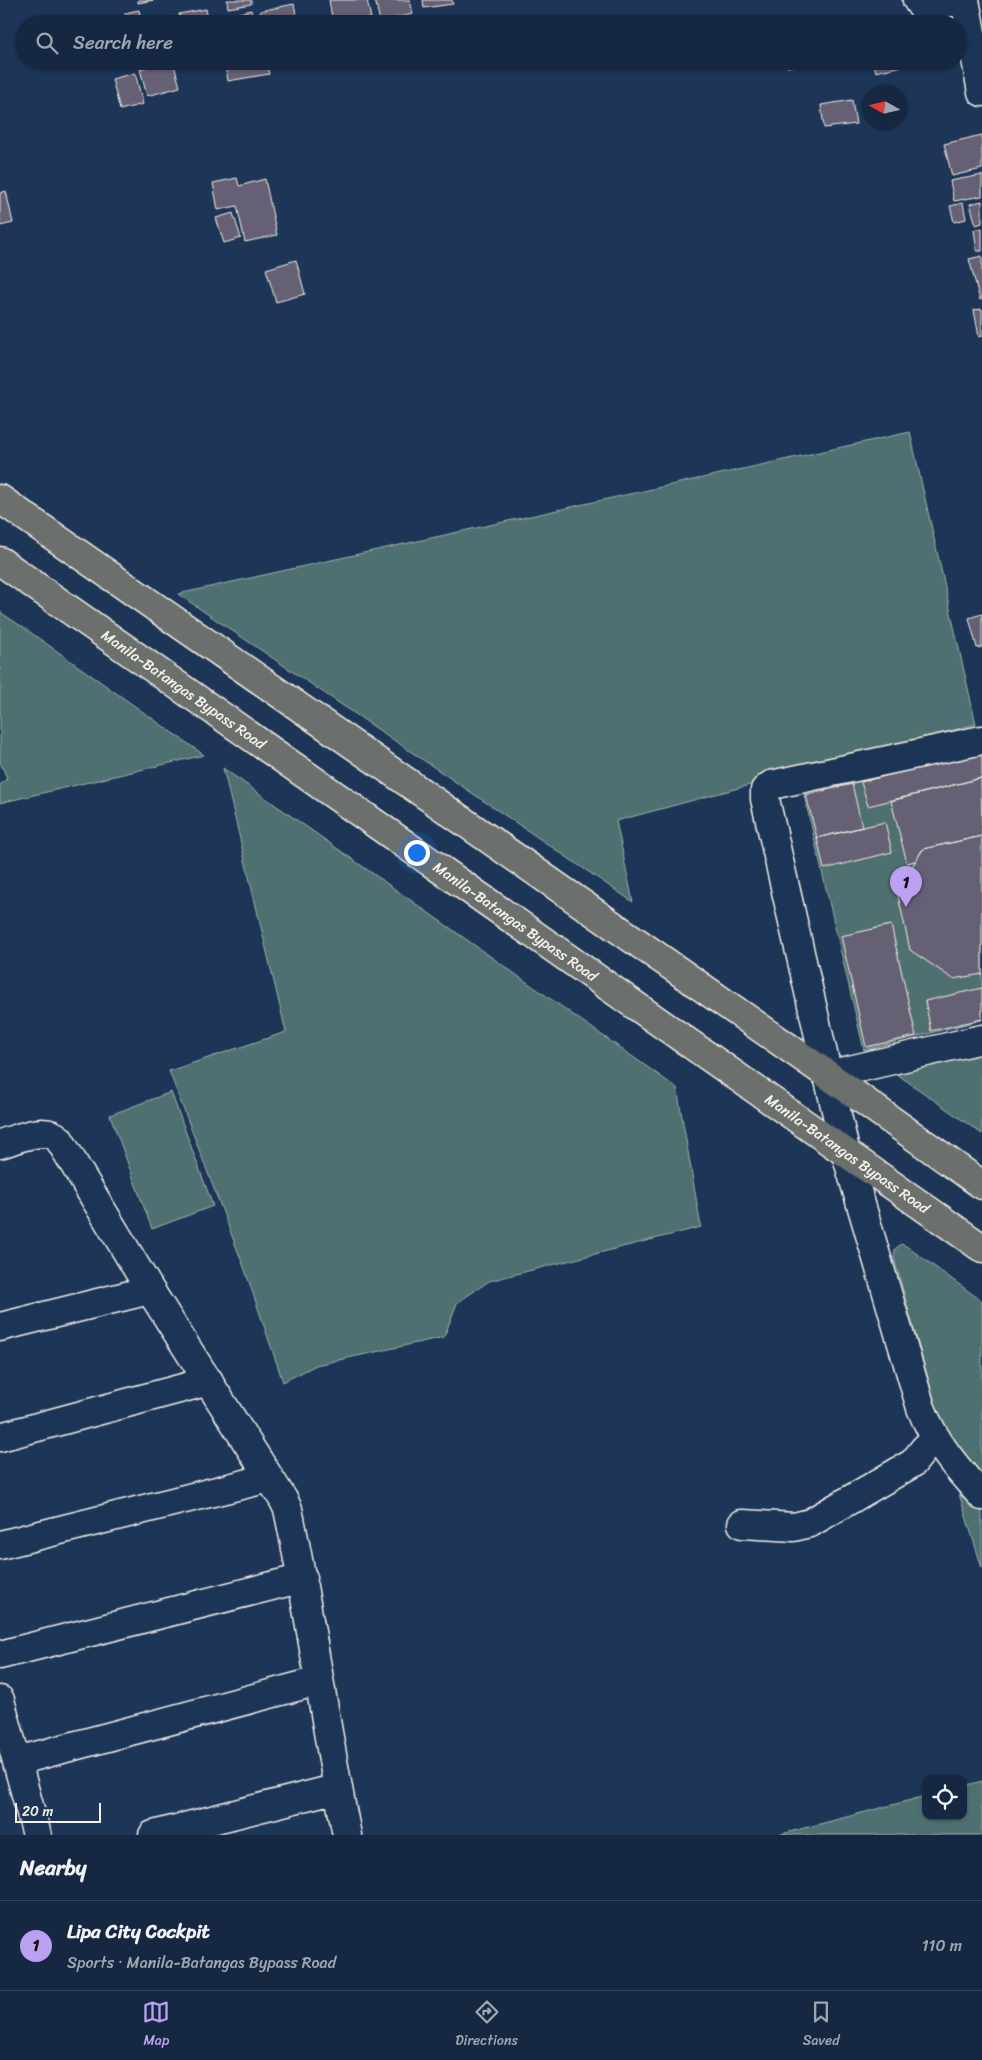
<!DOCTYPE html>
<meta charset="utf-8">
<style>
body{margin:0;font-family:Sriracha,sans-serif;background:#23344c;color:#f1f3f6}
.controls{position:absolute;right:15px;bottom:15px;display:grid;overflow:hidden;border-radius:10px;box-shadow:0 1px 4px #0004}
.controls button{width:45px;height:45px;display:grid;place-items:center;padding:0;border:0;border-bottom:1px solid #35445a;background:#162841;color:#f1f3f6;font:25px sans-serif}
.compass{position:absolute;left:862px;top:85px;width:45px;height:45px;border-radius:50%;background:#162841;box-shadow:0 1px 4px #0004;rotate:278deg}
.scale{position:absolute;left:15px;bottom:12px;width:86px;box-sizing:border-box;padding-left:5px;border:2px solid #f4f1e8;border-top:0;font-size:14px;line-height:18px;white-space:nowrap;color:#f4f1e8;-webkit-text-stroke:4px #1d3557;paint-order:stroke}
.you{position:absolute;left:416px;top:852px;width:18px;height:18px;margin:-12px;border:4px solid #fff;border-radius:50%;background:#1a73e8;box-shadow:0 0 0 8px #1a73e833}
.badge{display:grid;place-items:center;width:32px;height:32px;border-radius:50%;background:#bca0f2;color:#111;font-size:16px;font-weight:700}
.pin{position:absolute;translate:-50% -41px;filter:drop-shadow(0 1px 2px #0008)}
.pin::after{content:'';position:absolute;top:26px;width:18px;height:15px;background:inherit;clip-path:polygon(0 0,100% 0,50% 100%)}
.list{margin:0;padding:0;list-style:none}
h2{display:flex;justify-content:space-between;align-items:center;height:65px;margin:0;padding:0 20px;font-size:21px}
h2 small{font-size:16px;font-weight:400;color:#9ea6b1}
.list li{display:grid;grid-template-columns:32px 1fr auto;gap:15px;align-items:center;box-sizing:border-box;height:90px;padding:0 20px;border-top:1px solid #35445a}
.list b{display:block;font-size:19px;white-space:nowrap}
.list p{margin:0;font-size:16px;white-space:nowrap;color:#9ea6b1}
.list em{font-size:16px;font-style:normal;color:#9ea6b1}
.icon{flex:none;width:28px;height:28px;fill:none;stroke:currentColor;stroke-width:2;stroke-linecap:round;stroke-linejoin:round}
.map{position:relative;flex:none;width:982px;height:1835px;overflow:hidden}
.search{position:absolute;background:#162841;box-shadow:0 1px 4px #0004;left:15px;right:15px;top:15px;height:55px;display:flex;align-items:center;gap:12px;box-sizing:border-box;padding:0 18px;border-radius:28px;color:#9ea6b1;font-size:19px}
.sheet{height:155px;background:#162841}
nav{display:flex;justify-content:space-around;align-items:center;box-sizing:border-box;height:70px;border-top:1px solid #35445a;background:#162841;font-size:14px;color:#9ea6b1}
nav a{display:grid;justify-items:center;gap:2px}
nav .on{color:#bca0f2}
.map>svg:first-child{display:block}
.green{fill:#50706f;stroke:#a2b0ac}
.building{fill:#666075;stroke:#f4f1e8}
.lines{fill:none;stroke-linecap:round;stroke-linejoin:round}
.minor-casing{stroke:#f4f1e8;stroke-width:31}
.major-casing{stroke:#f4f1e8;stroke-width:31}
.minor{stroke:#1d3557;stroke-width:28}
.major{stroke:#6c706d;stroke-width:28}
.labels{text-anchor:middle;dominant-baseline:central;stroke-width:4;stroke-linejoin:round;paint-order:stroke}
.street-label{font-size:15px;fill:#f4f1e8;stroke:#1d3557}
</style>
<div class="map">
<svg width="982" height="1835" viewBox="0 0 982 1835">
<rect width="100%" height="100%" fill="#1d3557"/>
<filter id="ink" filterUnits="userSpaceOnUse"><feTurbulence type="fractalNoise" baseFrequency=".02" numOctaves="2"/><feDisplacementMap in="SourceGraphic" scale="10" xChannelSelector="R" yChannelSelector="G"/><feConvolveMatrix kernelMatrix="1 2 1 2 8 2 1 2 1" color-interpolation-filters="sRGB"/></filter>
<g filter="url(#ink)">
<path class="green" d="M910 432 976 724 616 821 633 902 178 594Z
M0 612 27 630 204 755 0 803V785L7 778 0 762Z
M982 750V1020L864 1050 804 795Z
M223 768 677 1088 701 1227 489 1281 457 1303 444 1337 316 1365 283 1382 245 1270 169 1071 286 1032Z
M982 1051V1134L891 1070Z
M171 1092 213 1206 152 1229 110 1115Z
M901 1244 906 1246 982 1301V1568L951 1468 939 1418 894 1258 895 1249Z
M982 1781V1835H778L926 1796V1816H963V1786Z"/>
<path class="building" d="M138 0H154L138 3Z
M227 0H251V4L228 8Z
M329 0H367L371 18 333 24Z
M375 0H410L413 14 380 21Z
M423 0H452L453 4 424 8Z
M294 4 298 24H263L260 11Z
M966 8 971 56 958 57V24H923L922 12Z
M206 9 209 24H181L179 14Z
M139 10 142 24H127L125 13Z
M251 10 254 24H216L215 19Z
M175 17 176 24H148L147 22Z
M905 19 906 24H883Z
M170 61H173L180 87 147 96 140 69Z
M225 61H266L269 74 228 81Z
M786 61H824L787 67Z
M873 61H914V63L876 72Z
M135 73 143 104 120 110 112 79Z
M852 100 856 124 824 128 821 105Z
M982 135V169L952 176 944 144Z
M982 175V196L954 201 950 181Z
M237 178 239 186 265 179 277 235 245 242 237 206 218 210 213 183Z
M6 191 13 223 0 226V193Z
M982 201V223L976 225 970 204Z
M963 203 966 219 954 222 950 206Z
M233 213 241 238 224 243 216 218Z
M982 228V251H977L974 230Z
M982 256V299L980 300 969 259Z
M296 260 305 294 276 302 266 269Z
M982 309V336L979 337 974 310Z
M982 614V647L977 648 969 618Z
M982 752V778L868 806 861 782Z
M981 778 982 836 923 849 915 861 907 863 891 801Z
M852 784 862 827 817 838 806 795Z
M885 822 892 852 824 869 817 838Z
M982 836V974L953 979 910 950 897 891 923 849Z
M891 925 916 1036 866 1047 841 936Z
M982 988V1019L931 1031 925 1001Z"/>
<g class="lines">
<g class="minor-casing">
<path id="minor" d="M917 0 921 6 928 7 960 0
M965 0 982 92
M982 740 771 785 765 790V799L845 1150 921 1408C934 1442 958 1470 982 1496
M828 1075 982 1039
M0 1144C17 1139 45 1125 59 1139L150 1290 283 1499 288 1509C311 1617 325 1727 347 1835
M0 1327 150 1290
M0 1437 209 1381
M742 1524 794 1527 810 1523 913 1463 925 1448 938 1442
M0 1545 269 1478
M0 1655 303 1578
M0 1700 37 1835
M17 1761 319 1681
M153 1835 338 1788"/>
</g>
<g class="major-casing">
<g id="major">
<path d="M0 499 828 1075 982 1185"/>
<path id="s1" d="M0 561 982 1248"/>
</g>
</g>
<use href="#minor" class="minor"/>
<use href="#major" class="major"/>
</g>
</g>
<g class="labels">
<g class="street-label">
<text stroke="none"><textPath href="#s1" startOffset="224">Manila-Batangas Bypass Road</textPath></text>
<text stroke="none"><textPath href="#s1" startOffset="629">Manila-Batangas Bypass Road</textPath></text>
<text stroke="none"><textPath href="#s1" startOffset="1034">Manila-Batangas Bypass Road</textPath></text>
</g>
</g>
</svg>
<div class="controls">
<button><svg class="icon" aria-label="locate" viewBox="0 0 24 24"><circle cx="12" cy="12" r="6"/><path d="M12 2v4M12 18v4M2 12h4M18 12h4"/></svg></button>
</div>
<svg class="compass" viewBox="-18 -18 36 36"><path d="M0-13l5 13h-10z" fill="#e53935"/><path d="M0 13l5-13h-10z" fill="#9ea6b1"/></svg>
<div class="scale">20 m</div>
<div class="you"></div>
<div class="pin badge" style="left:906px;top:907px">1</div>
<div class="search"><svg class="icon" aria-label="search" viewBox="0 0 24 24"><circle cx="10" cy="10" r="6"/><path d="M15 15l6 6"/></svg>Search here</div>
</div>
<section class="sheet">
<h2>Nearby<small></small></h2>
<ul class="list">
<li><span class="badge">1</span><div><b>Lipa City Cockpit</b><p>Sports · Manila-Batangas Bypass Road</p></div><em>110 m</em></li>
</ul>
</section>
<nav>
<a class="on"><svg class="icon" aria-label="map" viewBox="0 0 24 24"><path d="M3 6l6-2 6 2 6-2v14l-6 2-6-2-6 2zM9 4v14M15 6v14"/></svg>Map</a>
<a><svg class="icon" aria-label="directions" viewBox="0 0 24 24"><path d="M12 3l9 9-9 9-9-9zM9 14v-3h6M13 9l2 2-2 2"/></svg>Directions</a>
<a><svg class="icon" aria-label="saved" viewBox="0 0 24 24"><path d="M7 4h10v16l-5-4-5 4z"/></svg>Saved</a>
</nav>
